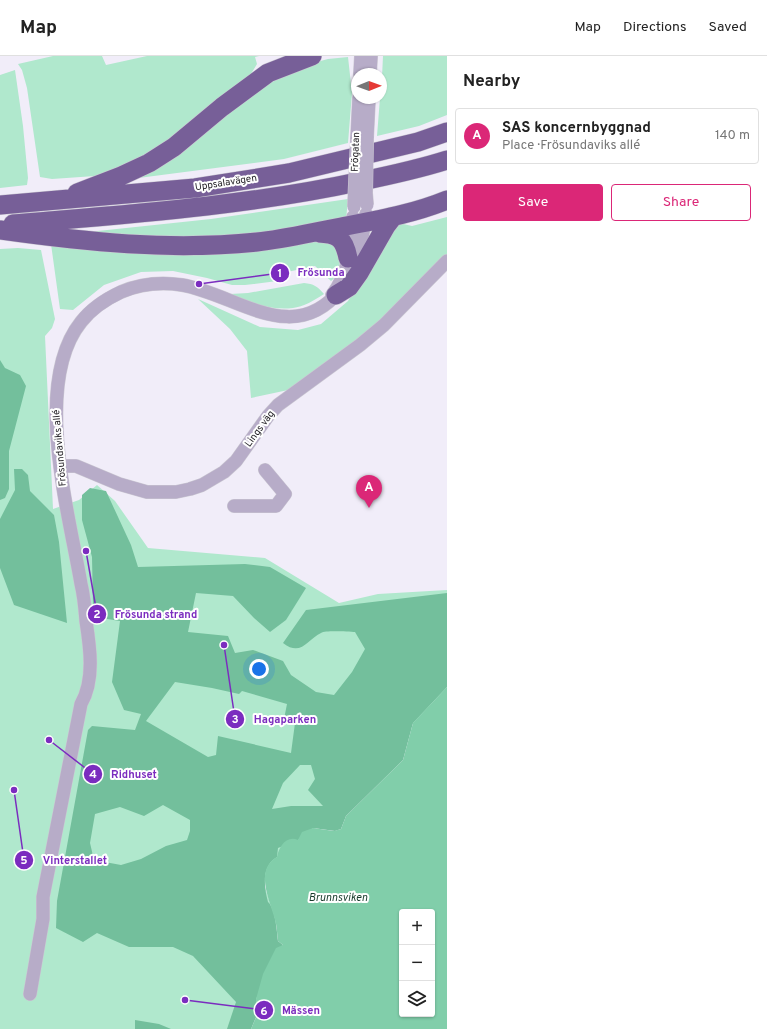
<!DOCTYPE html>
<meta charset="utf-8">
<style>
body{margin:0;font-family:Overpass,sans-serif;background:#f6f6f6;color:#222}
.controls{position:absolute;right:12px;bottom:12px;display:grid;overflow:hidden;border-radius:4px;box-shadow:0 1px 3px #0004}
.controls button{width:36px;height:36px;display:grid;place-items:center;padding:0;border:0;border-bottom:1px solid #e0e0e0;background:#fff;color:#222;font:20px sans-serif}
.compass{position:absolute;left:351px;top:12px;width:36px;height:36px;border-radius:50%;background:#fff;box-shadow:0 1px 3px #0004;rotate:89deg}
.you{position:absolute;left:259px;top:613px;width:14px;height:14px;margin:-10px;border:3px solid #fff;border-radius:50%;background:#1a73e8;box-shadow:0 0 0 6px #1a73e833}
.badge{display:grid;place-items:center;width:26px;height:26px;border-radius:50%;background:#db2777;color:#fff;font-size:13px;font-weight:700}
.pin{position:absolute;translate:-50% -33px;filter:drop-shadow(0 1px 2px #0008)}
.pin::after{content:'';position:absolute;top:21px;width:14px;height:12px;background:inherit;clip-path:polygon(0 0,100% 0,50% 100%)}
.list{margin:0;padding:0;list-style:none}
h2{display:flex;justify-content:space-between;align-items:center;height:52px;margin:0;padding:0 16px;font-size:17px}
h2 small{font-size:13px;font-weight:400;color:#767676}
.list li{display:grid;grid-template-columns:26px 1fr auto;gap:12px;align-items:center;box-sizing:border-box;height:56px;margin:0 8px 8px;padding:0 8px;border:1px solid #e0e0e0;border-radius:4px}
.list b{display:block;font-size:15px;white-space:nowrap}
.list p{margin:0;font-size:13px;white-space:nowrap;color:#767676}
.list em{font-size:13px;font-style:normal;color:#767676}
.actions{display:flex;gap:8px;padding:12px 16px}
.actions a{flex:1;padding:9px 0;border:1px solid #db2777;border-radius:4px;text-align:center;font-size:14px;color:#db2777}
.actions .main{background:#db2777;color:#fff}
.icon{flex:none;width:22px;height:22px;fill:none;stroke:currentColor;stroke-width:2;stroke-linecap:round;stroke-linejoin:round}
.map{position:relative;flex:none;width:447px;height:973px;overflow:hidden}
header{display:flex;align-items:center;gap:24px;box-sizing:border-box;height:56px;padding:0 20px;background:#fff;border-bottom:1px solid #e0e0e0}
header strong{font-size:19px}
nav{display:flex;gap:22px;margin-inline-start:auto;font-size:14px}
main{display:flex}
aside{flex:1;background:#fff}
.map>svg:first-child{display:block}
.green{fill:#b0e8cd}
.forest{fill:#73bf9c;fill-rule:evenodd}
.water{fill:#81ceaa;fill-rule:evenodd}
.lines{fill:none;stroke-linecap:round;stroke-linejoin:round}
.minor-casing{stroke:#cbc8d2;stroke-width:14}
.highway-casing{stroke:#cbc8d2;stroke-width:20}
.minor{stroke:#b7acc8;stroke-width:13}
.highway{stroke:#775f98;stroke-width:19}
.minor-bridge-casing{stroke:#cbc8d2;stroke-width:14;stroke-linecap:butt}
.minor-bridge{stroke:#b7acc8;stroke-width:13}
.labels{text-anchor:middle;dominant-baseline:central;stroke-width:4;stroke-linejoin:round;paint-order:stroke}
.street-label{font-size:10px;fill:#201e23;stroke:#fff}
.water-label{font-size:11px;font-style:italic;fill:#183b2c;stroke:#fff}
.leader{fill:none;stroke:#7b2cbf;stroke-width:1.5}
.callout-dot{fill:#7b2cbf;stroke:#fff;stroke-width:1.5}
.mark-label{font-size:12px;text-anchor:middle;font-weight:bold;fill:#fff}
.callout-label{font-size:11px;text-anchor:middle;font-weight:bold;fill:#7b2cbf;stroke:#fff;stroke-width:4;stroke-linejoin:round;paint-order:stroke}
</style>
<header>
<strong>Map</strong>
<nav><a>Map</a><a>Directions</a><a>Saved</a></nav>
</header>
<main>
<div class="map">
<svg width="447" height="973" viewBox="0 0 447 973">
<rect width="100%" height="100%" fill="#f1edf9"/>
<path class="green" d="M53 0H102L106 9 147 0H259L255 1 257 8 249 21 163 91 136 106 95 120 52 123 40 121 27 32 22 14 18 8Z
M383 0H447V59L419 70 377 80 380 42H381Z
M348 1 352 37 348 87 284 103 123 124 287 14 328 3Z
M15 14 23 70 28 122 27 129 0 132V19Z
M348 143 346 164 247 181 60 179 211 163Z
M447 161V200L370 275 293 333 251 342 247 295 230 273 198 243 260 271 298 274 321 268 348 245 391 169 399 167 412 170Z
M324 184 334 187C336 190 340 195 340 199 341 208 338 221 331 225L315 210 287 216 285 224 245 229H232L207 222 173 215 141 216 104 229 73 254 60 253 51 188Z
M18 192 41 194 55 263 52 272 45 280 53 453 79 444 97 429 115 445 148 492 265 502 339 547 378 538 447 534V631L264 828 276 866 251 973H0V193Z
M304 227C314 228 317 230 324 238 315 244 303 251 293 252 272 255 249 246 230 238L248 237Z"/>
<path class="forest" d="M0 304 5 312 20 319 26 330 9 395V433L5 442 0 444Z
M14 413H22L28 419 30 435 54 459 59 486 67 567 14 549 0 512V463L15 434Z
M90 432 106 435 131 489 138 511 245 508 270 511 306 532 286 564 270 576 254 562 233 540 196 537 188 576 228 580 235 597 253 594 283 605 291 619 316 636 334 639 352 616 365 593 355 576C349 576 326 574 321 577 307 584 301 601 283 587L306 554 447 537V631L413 667 403 704 346 760 341 773 335 775 313 772 298 784 278 792 277 801C261 810 264 831 268 846 275 852 277 875 278 885L283 889 256 943 257 959 251 973H227L236 946 193 900 173 891H129L97 877 83 886 56 872 57 845 88 674 92 670 135 674 141 658 124 654 112 626 120 565 101 562 93 550 92 501 82 464V439ZM175 626 212 632 239 638 242 635 287 648 284 663 295 667 291 697 218 680 216 699 208 701 146 665ZM300 709H311L315 723 308 734 323 750H291L272 753 283 727ZM163 749 190 764V775L187 784 166 790 141 803 121 809 94 804 90 787 95 758 120 751 144 760Z
M135 964 159 968 171 973H135Z"/>
<path class="water" d="M447 631V973H251L257 959 256 943 263 918 276 892 283 889 278 885C277 878 277 870 275 864 270 844 254 814 277 801 279 791 286 779 298 784L302 776 313 772 334 775 341 773 346 760 403 704 413 667ZM402 856H432V958H402Z"/>
<g class="lines">
<g class="minor-casing">
<path id="minor" d="M360 18 361 0
M370 18 371 0
M367 82 369 42
M357 83 359 42
M352 212 359 199 366 158
M332 239C350 216 351 188 353 161
M61 410H76L119 428 147 436H176L190 433 202 429 224 416 236 405 268 360 278 349 360 289 384 269 447 205
M234 450H276L285 438 265 414
M30 938 43 863V841L81 648C95 624 90 591 86 565 85 552 84 540 81 528 69 457 32 327 81 266 91 253 106 243 121 236 140 228 162 226 182 229 236 238 294 293 341 233"/>
</g>
<g class="highway-casing">
<path id="highway" d="M77 137 121 120 149 107 174 91 222 51 268 17 312 0
M0 149 195 132 289 117 418 86 447 76
M13 168C130 158 247 150 362 125 391 119 419 113 447 104
M0 174C85 186 171 195 257 186 285 183 313 176 341 171 377 164 413 158 447 144
M319 177C338 178 344 182 348 202
M336 239 349 231 359 217 386 170 393 161"/>
</g>
<use href="#minor" class="minor"/>
<use href="#highway" class="highway"/>
<g class="minor-bridge-casing">
<path id="minor-bridge" d="M367 82 366 137 367 149
M354 151 357 83"/>
</g>
<use href="#minor-bridge" class="minor-bridge"/>
</g>
<g class="labels">
<g class="street-label">
<text transform="translate(356 96) rotate(-88)">Frögatan</text>
<text transform="translate(226 127) rotate(-9)">Uppsalavägen</text>
<text transform="translate(260 373) rotate(-54)">Lings väg</text>
<text transform="translate(60 392) rotate(-95)">Frösundaviks allé</text>
</g>
<g class="water-label">
<text x="338" y="842">Brunnsviken</text>
</g>
</g>
<path class="leader" d="M199 228L280 217M86 495L97 558M224 589L235 663M49 684L93 718M14 734L24 804M185 944L264 954"/>
<g class="callout-dot">
<circle cx="199" cy="228" r="4"/>
<circle cx="86" cy="495" r="4"/>
<circle cx="224" cy="589" r="4"/>
<circle cx="49" cy="684" r="4"/>
<circle cx="14" cy="734" r="4"/>
<circle cx="185" cy="944" r="4"/>
<circle cx="280" cy="217" r="10"/>
<circle cx="97" cy="558" r="10"/>
<circle cx="235" cy="663" r="10"/>
<circle cx="93" cy="718" r="10"/>
<circle cx="24" cy="804" r="10"/>
<circle cx="264" cy="954" r="10"/>
</g>
<g class="mark-label">
<text x="280" y="221">1</text>
<text x="97" y="562">2</text>
<text x="235" y="667">3</text>
<text x="93" y="722">4</text>
<text x="24" y="808">5</text>
<text x="264" y="959">6</text>
</g>
<g class="callout-label">
<text x="321" y="220">Frösunda</text>
<text x="156" y="562">Frösunda strand</text>
<text x="285" y="667">Hagaparken</text>
<text x="134" y="722">Ridhuset</text>
<text x="75" y="808">Vinterstallet</text>
<text x="301" y="958">Mässen</text>
</g>
</svg>
<div class="controls">
<button>+</button>
<button>−</button>
<button><svg class="icon" aria-label="layers" viewBox="0 0 24 24"><path d="M12 4l9 5-9 5-9-5zM3 14l9 5 9-5"/></svg></button>
</div>
<svg class="compass" viewBox="-18 -18 36 36"><path d="M0-13l5 13h-10z" fill="#e53935"/><path d="M0 13l5-13h-10z" fill="#767676"/></svg>
<div class="you"></div>
<div class="pin badge" style="left:369px;top:452px">A</div>
</div>
<aside>
<h2>Nearby<small></small></h2>
<ul class="list">
<li><span class="badge">A</span><div><b>SAS koncernbyggnad</b><p>Place · Frösundaviks allé</p></div><em>140 m</em></li>
</ul>
<div class="actions"><a class="main">Save</a><a>Share</a></div>
</aside>
</main>
